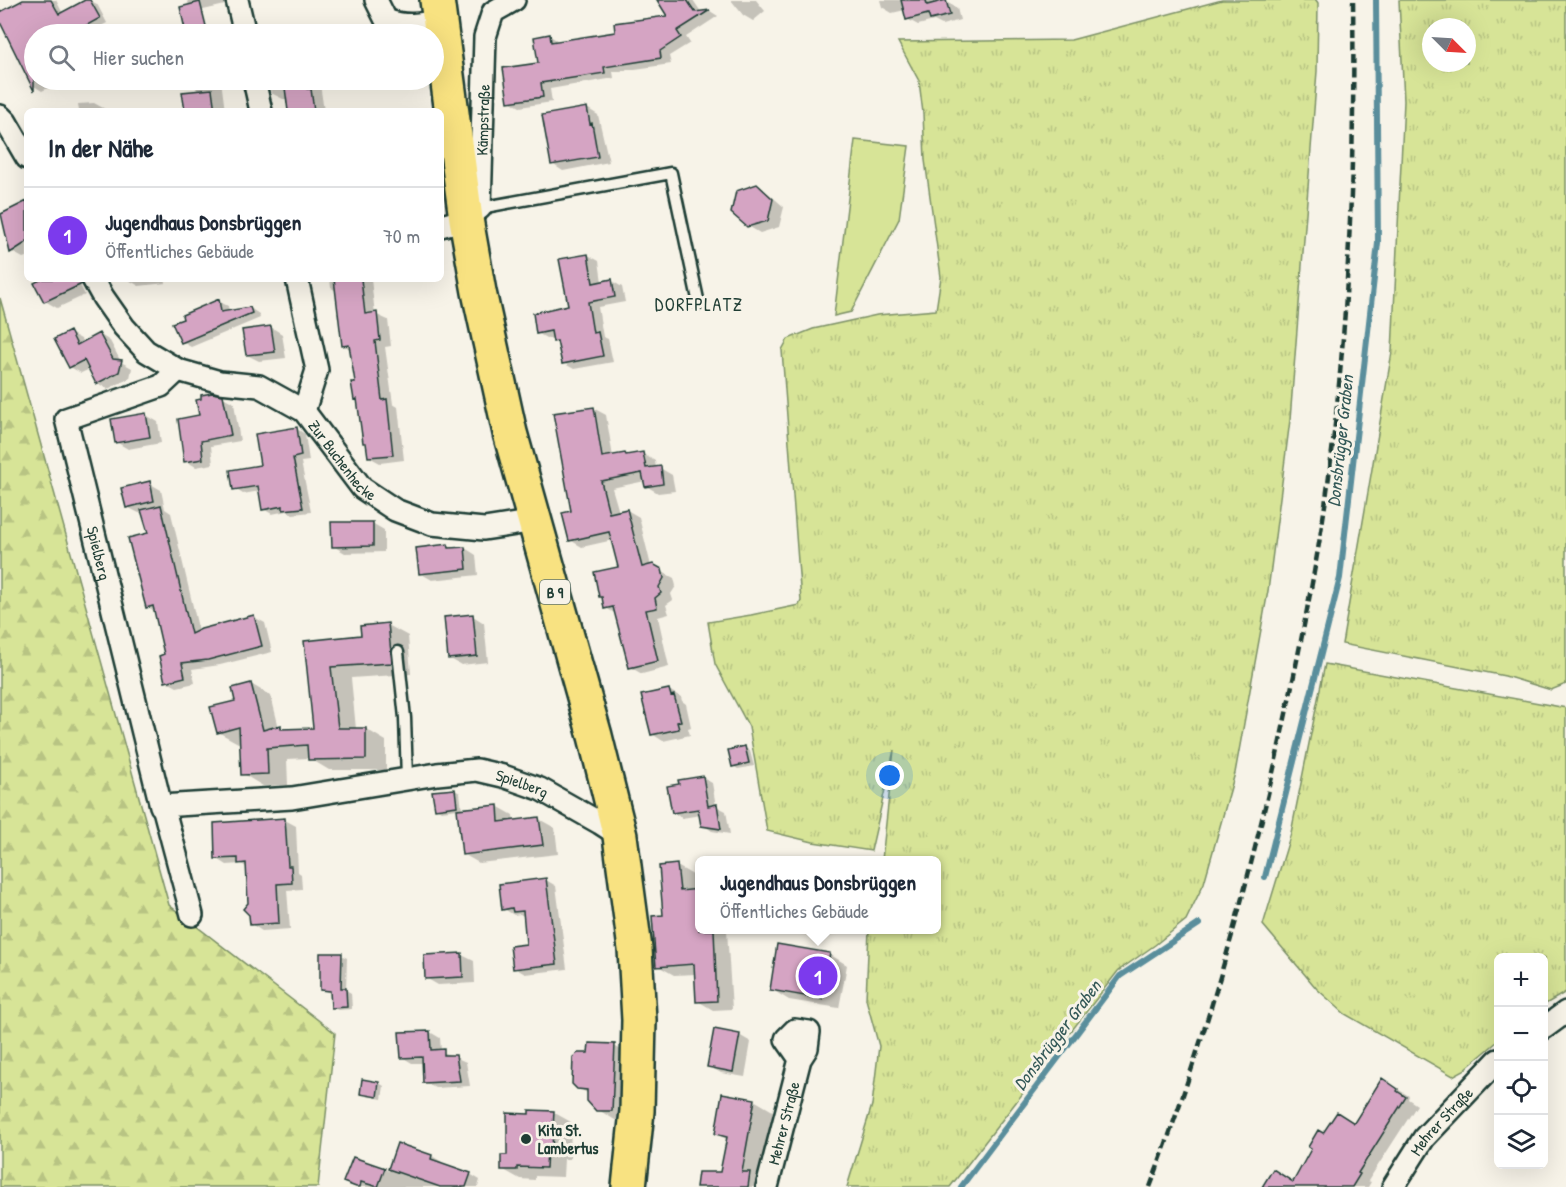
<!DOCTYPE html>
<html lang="de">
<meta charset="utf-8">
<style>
body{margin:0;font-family:"Patrick Hand",sans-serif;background:#f6f6f7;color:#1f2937}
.controls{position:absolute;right:18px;bottom:18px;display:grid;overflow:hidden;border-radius:9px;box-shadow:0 6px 24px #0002}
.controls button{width:54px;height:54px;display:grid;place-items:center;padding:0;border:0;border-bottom:2px solid #e0e1e3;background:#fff;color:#1f2937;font:30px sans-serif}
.compass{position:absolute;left:1422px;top:18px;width:54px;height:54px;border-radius:50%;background:#fff;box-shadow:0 6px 24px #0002;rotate:114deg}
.you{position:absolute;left:890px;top:776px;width:21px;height:21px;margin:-15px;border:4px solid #fff;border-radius:50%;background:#1a73e8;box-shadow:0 0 0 9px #1a73e833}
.badge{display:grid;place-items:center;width:39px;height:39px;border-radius:50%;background:#7c3aed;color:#fff;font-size:20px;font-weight:700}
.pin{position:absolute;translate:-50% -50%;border:3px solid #fff;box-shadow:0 2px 6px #0006}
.popup{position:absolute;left:695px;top:856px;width:246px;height:78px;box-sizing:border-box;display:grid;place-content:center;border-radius:9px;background:#fff;filter:drop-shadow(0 2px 4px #0005);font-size:20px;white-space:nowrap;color:#747a83}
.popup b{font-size:22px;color:#1f2937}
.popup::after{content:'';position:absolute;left:50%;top:100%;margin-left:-12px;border:12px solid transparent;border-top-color:#fff}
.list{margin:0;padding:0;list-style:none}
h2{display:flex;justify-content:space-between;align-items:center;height:78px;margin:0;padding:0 24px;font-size:26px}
h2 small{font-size:20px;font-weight:400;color:#747a83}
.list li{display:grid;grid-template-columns:39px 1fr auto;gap:18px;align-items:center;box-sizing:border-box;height:96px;padding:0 24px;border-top:2px solid #e0e1e3}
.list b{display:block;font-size:22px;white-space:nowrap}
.list p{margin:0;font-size:20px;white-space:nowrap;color:#747a83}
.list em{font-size:20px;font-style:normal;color:#747a83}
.icon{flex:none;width:33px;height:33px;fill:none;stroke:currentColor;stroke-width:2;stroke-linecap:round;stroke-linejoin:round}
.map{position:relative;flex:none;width:1566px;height:1187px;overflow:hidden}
.search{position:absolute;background:#fff;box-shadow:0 6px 24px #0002;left:24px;top:24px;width:420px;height:66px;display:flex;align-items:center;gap:15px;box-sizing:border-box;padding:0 21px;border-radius:33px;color:#747a83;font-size:22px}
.panel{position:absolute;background:#fff;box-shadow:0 6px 24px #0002;left:24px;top:108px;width:420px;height:174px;border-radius:9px}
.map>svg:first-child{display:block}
.grass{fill:url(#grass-tufts);stroke:#7b9066;stroke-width:1.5;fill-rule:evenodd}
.forest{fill:url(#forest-firs);stroke:#7b9066;stroke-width:1.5}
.green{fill:#d7e497;stroke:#7b9066;stroke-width:1.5}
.shadow{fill:#0003}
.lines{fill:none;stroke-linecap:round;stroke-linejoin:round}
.stream{stroke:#5a8e9c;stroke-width:6}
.building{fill:#d5a4c3;stroke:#1f3d34;stroke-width:1.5}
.service-casing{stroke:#1f3d34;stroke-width:15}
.minor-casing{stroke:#1f3d34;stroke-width:26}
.primary-casing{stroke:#1f3d34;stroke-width:38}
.service{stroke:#f7f3e8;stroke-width:10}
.minor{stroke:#f7f3e8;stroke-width:21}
.primary{stroke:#f8e281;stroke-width:33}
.rail{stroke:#1f3d34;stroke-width:4.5;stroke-dasharray:9 4.5;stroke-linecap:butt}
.poi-dot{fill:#1f3d34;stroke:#f7f3e8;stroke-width:2}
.labels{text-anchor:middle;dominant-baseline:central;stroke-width:6;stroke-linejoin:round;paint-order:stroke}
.shield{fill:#f7f3e8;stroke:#60746a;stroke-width:1.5}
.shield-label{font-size:15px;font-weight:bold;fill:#1f3d34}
.street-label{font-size:16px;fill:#1f3d34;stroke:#f7f3e8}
.poi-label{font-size:16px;font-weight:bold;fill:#1f3d34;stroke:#f7f3e8;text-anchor:start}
.neighbourhood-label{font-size:18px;letter-spacing:1.5px;fill:#1f3d34;stroke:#f7f3e8}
.water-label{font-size:18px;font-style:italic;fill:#335857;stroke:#f7f3e8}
</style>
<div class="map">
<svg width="1566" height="1187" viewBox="0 0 1566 1187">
<defs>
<pattern id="grass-tufts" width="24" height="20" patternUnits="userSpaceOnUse" patternTransform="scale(1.5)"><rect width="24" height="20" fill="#d7e497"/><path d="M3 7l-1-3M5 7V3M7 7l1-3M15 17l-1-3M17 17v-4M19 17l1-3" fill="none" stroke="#b8c483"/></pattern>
<pattern id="forest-firs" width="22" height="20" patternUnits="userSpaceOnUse" patternTransform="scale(1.5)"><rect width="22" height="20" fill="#d7e497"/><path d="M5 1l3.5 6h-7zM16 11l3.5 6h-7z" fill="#b8c483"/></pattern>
</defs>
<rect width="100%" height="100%" fill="#f7f3e8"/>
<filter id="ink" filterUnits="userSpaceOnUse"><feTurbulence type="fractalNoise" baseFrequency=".0167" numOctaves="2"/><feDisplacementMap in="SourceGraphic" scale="12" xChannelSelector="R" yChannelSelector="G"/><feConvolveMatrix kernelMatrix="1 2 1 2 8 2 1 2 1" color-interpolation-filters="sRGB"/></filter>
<g filter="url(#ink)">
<path class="grass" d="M1222 0H1316L1318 3 1317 71 1290 420 1268 591 1235 773 1204 883 1186 920 1155 945 1118 971 950 1187H847L872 1105 879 1046 866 999 869 930H936V860H882L894 750 871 851 813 842 767 831 749 727 715 664 708 622 751 615 799 605 801 601 782 350 788 339 813 329 877 315 936 310 941 277 925 160 923 113 919 81 898 42 1071 40Z
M1399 0H1566V684L1551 690 1505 676 1342 644 1392 352 1404 101ZM1431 27H1467V63H1431Z
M1325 664 1566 708V992L1544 1005V958H1498V1041L1464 1070 1453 1076 1345 1014 1317 989 1263 925 1291 833Z"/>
<path class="forest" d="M0 298 169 905 335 1033 318 1187H0Z"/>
<path class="green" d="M855 140 909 146 899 219 851 312 834 316Z"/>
<path class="shadow" d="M26 0H56L63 14 89 0 97 4 107 23 85 34H34V80H64L42 91 34 86 0 19V13Z
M187 0H224L225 5 199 11 189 5Z
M661 0H693L701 12 710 11 718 16 686 37 690 43 669 56 671 64 613 72 614 78 550 89 552 102 520 107 509 101 539 64 550 36 560 42 617 33 669 17Z
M731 0H756L765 11 753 21 743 15Z
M880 0H934L935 4 946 2 957 8 960 20 942 25 934 21 918 25 907 19 905 10 892 13 882 7Z
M309 22 321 28V34H274L273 26Z
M221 32 226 34H210Z
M195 80H221L225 111H186L197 92Z
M297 80H312L320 84 324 111H298L289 99H283L271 93 269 83Z
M94 103 105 109V111H79L78 104Z
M587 108 598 115 609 162 563 171 552 164Z
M756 186 768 193 784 207 779 227 760 233 748 226Z
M27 203V259L26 257 23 258 12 252Z
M588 255 599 261 602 282 612 281 622 287 625 302 598 307 603 337 608 339 613 362 574 369 563 363 559 344 555 341 554 338 548 339 537 333 570 307Z
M38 279H77L85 295 57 308 45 301Z
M127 279H165L166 283 139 286Z
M330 279H371L375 314 388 320 391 346 385 347 393 404 398 407 404 460 380 463 369 457 359 401 355 399 356 383 352 350 343 345 337 291 331 288Z
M218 301 228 306 229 312 250 308 259 314 260 318 191 347 182 342Z
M271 327 282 334 286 358 259 361 247 355Z
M70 333 81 339 83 343 99 334 110 341 121 362 132 368 130 378 108 389 97 383 90 369 81 373 70 367Z
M223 397 234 403 240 441 211 446 213 464 196 467 186 461Z
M593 408 606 415 613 457 643 454 655 461 656 468H660L672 475 675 491 658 493 646 486 645 481 612 488 619 512 627 510 639 517 651 566 674 578 676 586 671 594 673 600 666 605 669 614 658 617 669 667 642 674 630 667 616 614 606 608 603 598 601 596 620 568 613 540 582 547 570 540 572 512Z
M146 415 158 422 161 443 128 449 116 442Z
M297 429 305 434 309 461 301 462 311 512 293 514 287 511 272 514 263 509 260 491 243 494 235 489 261 466Z
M149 483 161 490 165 509 171 513 199 632 254 617 265 623 272 652 220 665 192 669 195 683 177 687 166 681V656L156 612 148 607 150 535 144 512 139 513 127 507Z
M372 523 384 530V552L345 553 333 546Z
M448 546 455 549 465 548 476 555 478 575 432 580 420 573Z
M473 616 484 623 488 662 461 665 449 658Z
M388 625 408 636 411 674 351 678 356 729H366L386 741V770H329L309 758 287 759 288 785 263 786 243 774 241 742 238 743 218 732 237 702 251 684 271 696 279 728 286 730H315L306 642 362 637Z
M669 690 681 697 682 701 686 704 691 727 688 728 690 735 663 741 652 734Z
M745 748 750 751 754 766 738 769 733 766Z
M703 778 712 783 716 806 726 811 730 834 712 831 703 825 701 815 682 818 673 813Z
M455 790 460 793 462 810 497 806 513 815 514 822 539 819 555 828 558 854 479 863 463 854 458 809 441 811 436 808Z
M285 820 296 826 298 872 301 874 302 889 287 890 290 929 262 931 251 924 248 868 241 864 227 865 216 858Z
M677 866 693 875 694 891H700V930H727L732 1009 713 1010 698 1001 696 974 674 975 658 966 665 916Z
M546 880 556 886 567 969 525 974 515 968 528 945 525 917 520 914 514 915 504 909Z
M829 954 847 965 839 1008 789 1000 771 989Z
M341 955 347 958 346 990 351 993 352 1009 338 1010 332 1007 331 993 321 990Z
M462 955 474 961 475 983 438 985 426 978Z
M430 1032 440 1038 441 1051 466 1062 470 1086 435 1088 424 1082V1063H412L402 1057Z
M739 1035 751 1042 745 1077 721 1073 709 1066Z
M614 1046 632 1056 630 1121 615 1120 597 1109 589 1094 578 1088 590 1055Z
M379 1083 384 1086 382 1099 367 1096 361 1093Z
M1394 1087 1409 1096 1408 1099 1417 1105 1368 1181 1371 1182 1368 1187H1264L1294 1183 1323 1135 1355 1124Z
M754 1100 776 1113 771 1187H698L722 1173 728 1140 717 1134Z
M553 1112 571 1122 570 1159H564L563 1177 535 1176V1180L520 1179 502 1169 530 1115Z
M398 1145 432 1156 442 1162 441 1164 470 1174 480 1180 478 1187H354L345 1182 354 1159 389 1171Z"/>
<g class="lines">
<path class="stream" d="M1265 877 1340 578 1378 243 1376 0
M961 1187 1120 976 1199 924"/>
</g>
<path class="building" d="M23 0H51L59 14 85 0H90L100 18 78 30 80 34H34V91L0 22V12Z
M657 0H687L695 12 710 10 677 31 681 37 660 51 661 58 604 67 605 73 541 83 543 97 508 102 503 68 538 63 534 37 550 34 551 42 615 32 614 23 667 16Z
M901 0H926L927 5 946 0 950 15 930 20 928 14 906 20Z
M200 2 208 34H186L180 7Z
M284 80H306L307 89H311L314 111H288Z
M212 89 215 111H185L182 92Z
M587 107 590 124 592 123 598 157 551 165 542 115Z
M757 184 773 199 768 221 747 227 731 213 736 191Z
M27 201V242L10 253 1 214Z
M588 254 593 283 612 279 615 297 588 302 593 333 598 332 603 356 562 364 557 341 553 342 551 331 536 334 533 313 568 305 559 259Z
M42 279H80L82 284 44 302 34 283Z
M334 279H361L365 314 377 312 380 340 375 341 382 400 387 399 393 455 368 457 366 443H363L357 399 354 400 351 382H355L349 345 342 346Z
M219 299 221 312 250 307 252 313 181 343 172 323 183 319 182 315Z
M271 326 275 352 246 355 242 330Z
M70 331 77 345 99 333 113 359 122 360 119 372 96 384 84 360 69 368 54 339Z
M212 393 223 395 231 435 201 441 203 459 184 462 178 419 199 415 196 400 201 399V395Z
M594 407 602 457 625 453 626 455 643 452 646 468 661 466 663 484 645 487 642 473 601 481 609 513 627 509 642 567 653 564 662 569 664 578 659 587 661 593 655 598 657 608 646 610 658 661 629 668 613 607 604 609 602 597H599L594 572 618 567 609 532 569 541 562 513 571 511 553 413Z
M146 413 150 437 115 443 111 419Z
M297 427 301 456 293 458 303 508 283 510V506L262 510 258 486 233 490 230 470 260 465 255 434Z
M150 481 154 501 126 508 121 488Z
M161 505 191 634 201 629 254 615 262 646 208 660 182 663 185 677 165 682 159 656 164 654 153 606 146 608 128 538 148 533 141 510Z
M331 522H373V546L332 547Z
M448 544 449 548 465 547 467 569 419 574 416 548Z
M473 614 477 656 448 659 444 617Z
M388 623 392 663 331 667 338 728H366V759L308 760 307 745 267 748 268 774 241 775 239 727 217 733 210 707 235 701 232 688 251 683 263 730 281 725V729L313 728 304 641 361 635 360 626Z
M669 689 671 696 674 695 681 721 677 722 679 729 651 735 641 695Z
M745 746 749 763 732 767 728 750Z
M703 776 708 806 717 804 721 829 701 826 698 809 672 813 667 786 679 784 678 780Z
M455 789 457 806 435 809 432 791Z
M498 805 499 822 539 817 543 845 462 855 457 809Z
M285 818 288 866H291L292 883 277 884 279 923 250 925 249 915 243 909 248 903 246 863 238 864V858L215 859 214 823Z
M677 864 680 891 699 889V930H714L717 1001 696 1002 694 964 656 967 652 916 663 915 659 866Z
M546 878 557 964 513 969 510 946 526 944 523 911 513 912 512 908 502 910 499 884Z
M777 944 830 953 822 999 770 990Z
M320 953H342L341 988H346L347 1007 331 1008 330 991 320 990Z
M462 953 463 977 425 979 424 955Z
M714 1029 740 1034 733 1072 707 1067Z
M430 1031 431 1050 444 1049V1055H456L460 1081 423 1083 422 1057 401 1058 399 1032Z
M589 1043 615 1044 612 1111H596L587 1101V1090L577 1089 572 1084 573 1057 578 1053H588Z
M1382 1078 1398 1089 1397 1091 1406 1097 1358 1173 1360 1174 1352 1187H1262L1273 1169 1293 1182 1311 1149 1308 1147 1318 1130 1323 1133 1337 1112 1354 1123Z
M362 1079 379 1082 377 1097 360 1094Z
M722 1093 755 1099 742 1172H750L748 1187H696L698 1172H720L727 1137 715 1134Z
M529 1110 554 1111 552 1149H547L546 1168 517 1167V1170H501V1155H507V1113L529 1114Z
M397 1143 432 1155 431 1159 471 1173 466 1187H440L388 1169Z
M353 1157 385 1168 378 1187 361 1182 360 1187H356L343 1182Z"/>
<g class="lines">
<g class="service-casing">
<path id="service" d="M480 208 671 173 699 304
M398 652 405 718 407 779"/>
</g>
<g class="minor-casing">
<g id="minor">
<path d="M237 0 245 34"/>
<path d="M376 0 386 20C405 27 420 25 439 20"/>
<path d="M254 80 261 111"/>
<path d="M0 116 6 122 27 158"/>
<path id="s1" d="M441 226 466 219 480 208 485 37 493 12 514 0"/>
<path id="s2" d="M93 279 103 297 124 327 146 351 178 370 220 382 259 386 304 411 362 488 395 510 432 524 484 529 535 521"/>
<path d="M297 279 317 370 304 411"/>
<path id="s3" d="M178 370 161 386 66 419 161 806 292 798 437 774 477 770 503 776 540 789 600 823 620 836"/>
<path d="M163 806 192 915"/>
<path d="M1544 1028 1566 1012"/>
<path id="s4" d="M767 1187 800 1059 807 1048 809 1032 795 1030 786 1039 800 1059"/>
<path id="s5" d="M1393 1187 1424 1138 1498 1060"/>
</g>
</g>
<g class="primary-casing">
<path id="primary" d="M437 0 466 219 479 292 510 433 595 736 620 836 635 949 639 1020 637 1111 629 1187"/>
</g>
<use href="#service" class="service"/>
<use href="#minor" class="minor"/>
<use href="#primary" class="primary"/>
<path class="rail" d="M1150 1187C1211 1026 1256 858 1291 690 1306 616 1321 542 1330 468 1349 313 1355 156 1353 0"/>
</g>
</g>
<circle class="poi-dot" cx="526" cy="1139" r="6"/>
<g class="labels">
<rect class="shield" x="540" y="580" width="30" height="24" rx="4.5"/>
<g class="shield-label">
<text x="555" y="592">B 9</text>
</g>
<g class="street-label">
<text stroke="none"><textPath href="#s1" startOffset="132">Kämpstraße</textPath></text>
<text stroke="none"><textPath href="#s2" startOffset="324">Zur Buchenhecke</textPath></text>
<text stroke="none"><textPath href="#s3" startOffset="262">Spielberg</textPath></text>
<text stroke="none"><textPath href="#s3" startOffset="888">Spielberg</textPath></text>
<text stroke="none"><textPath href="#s5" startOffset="82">Mehrer Straße</textPath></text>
<text stroke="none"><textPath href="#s4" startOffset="66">Mehrer Straße</textPath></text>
</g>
<g class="poi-label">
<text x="538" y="1130">Kita St.<tspan x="538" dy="18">Lambertus</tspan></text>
</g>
<g class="neighbourhood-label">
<text x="699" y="304">DORFPLATZ</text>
</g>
<g class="water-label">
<text transform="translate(1340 441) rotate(-84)">Donsbrügger Graben</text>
<text transform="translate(1057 1035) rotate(-53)">Donsbrügger Graben</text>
</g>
</g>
</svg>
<div class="controls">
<button>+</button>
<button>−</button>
<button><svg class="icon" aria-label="locate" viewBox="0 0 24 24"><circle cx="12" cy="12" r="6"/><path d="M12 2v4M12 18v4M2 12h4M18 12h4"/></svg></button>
<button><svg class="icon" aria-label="layers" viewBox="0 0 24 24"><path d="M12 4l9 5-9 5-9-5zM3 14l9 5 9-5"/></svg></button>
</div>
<svg class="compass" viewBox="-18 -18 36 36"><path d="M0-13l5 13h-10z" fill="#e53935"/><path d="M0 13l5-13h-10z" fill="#747a83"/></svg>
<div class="you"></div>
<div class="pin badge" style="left:818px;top:976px">1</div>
<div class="popup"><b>Jugendhaus Donsbrüggen</b>Öffentliches Gebäude</div>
<div class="search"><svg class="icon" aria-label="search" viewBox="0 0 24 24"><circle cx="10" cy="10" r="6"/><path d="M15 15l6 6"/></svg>Hier suchen</div>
<section class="panel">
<h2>In der Nähe<small></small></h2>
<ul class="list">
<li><span class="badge">1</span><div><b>Jugendhaus Donsbrüggen</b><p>Öffentliches Gebäude</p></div><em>70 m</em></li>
</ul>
</section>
</div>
